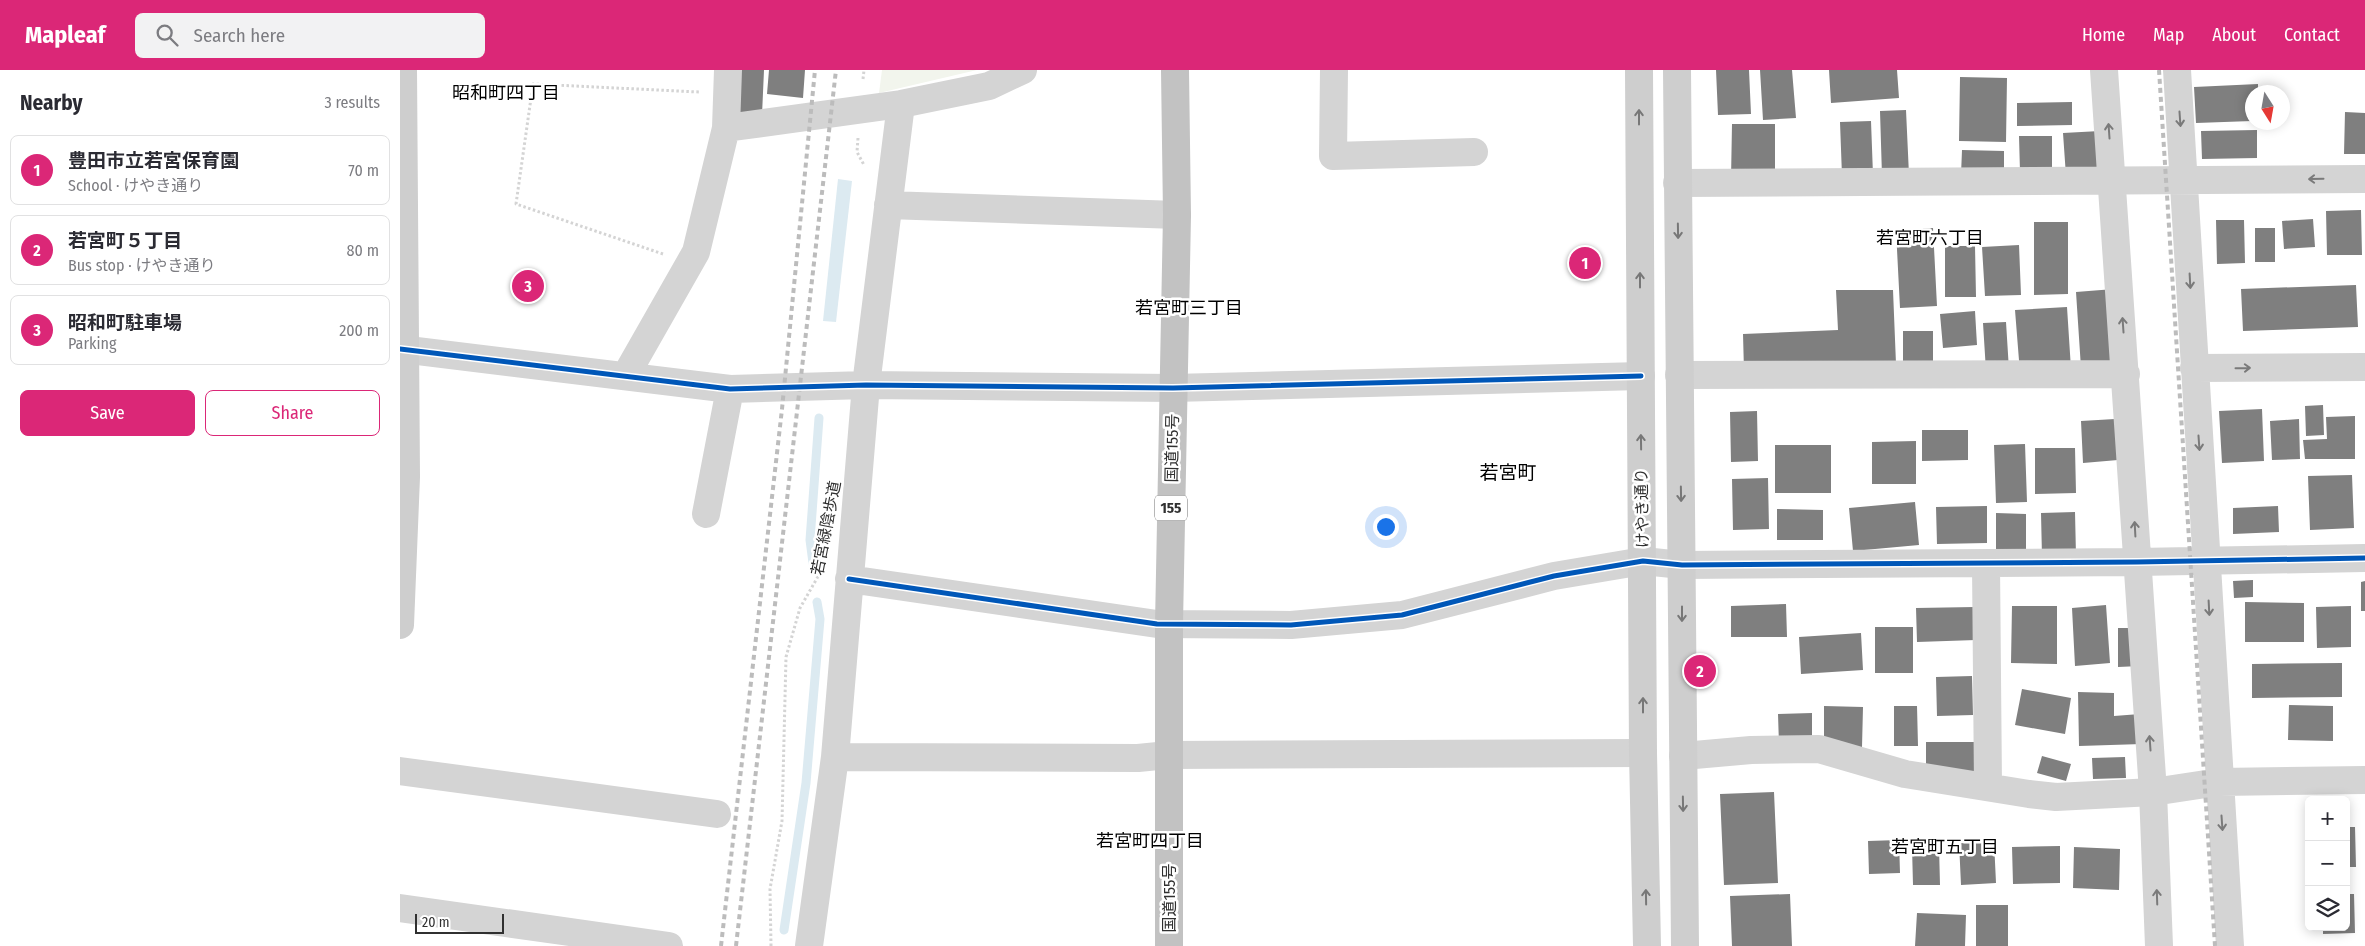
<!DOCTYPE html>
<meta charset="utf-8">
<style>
body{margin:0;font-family:"Fira Sans Condensed","Noto Sans JP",sans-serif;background:#f2f2f3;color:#2b2b33}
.controls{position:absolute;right:15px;bottom:15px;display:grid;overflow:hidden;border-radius:8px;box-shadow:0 2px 12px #0003}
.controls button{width:45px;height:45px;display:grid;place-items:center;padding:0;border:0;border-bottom:1px solid #e1e1e2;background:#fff;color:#2b2b33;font:25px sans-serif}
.compass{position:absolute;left:1845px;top:15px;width:45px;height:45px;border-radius:50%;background:#fff;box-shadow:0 2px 12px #0003;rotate:169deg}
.scale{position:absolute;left:15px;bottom:12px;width:89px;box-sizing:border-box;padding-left:5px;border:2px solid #303030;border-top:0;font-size:14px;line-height:18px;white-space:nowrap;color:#303030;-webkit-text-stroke:4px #fff;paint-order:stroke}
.you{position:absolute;left:985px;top:456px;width:18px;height:18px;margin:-12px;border:4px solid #fff;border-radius:50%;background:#1a73e8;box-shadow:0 0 0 8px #1a73e833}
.badge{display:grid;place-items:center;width:32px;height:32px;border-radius:50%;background:#db2777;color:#fff;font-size:16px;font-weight:700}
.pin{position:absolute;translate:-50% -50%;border:2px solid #fff;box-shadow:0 1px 5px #0006}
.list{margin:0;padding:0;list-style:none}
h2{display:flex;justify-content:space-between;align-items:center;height:65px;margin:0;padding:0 20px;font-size:21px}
h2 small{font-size:16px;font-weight:400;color:#7c7c81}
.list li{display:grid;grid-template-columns:32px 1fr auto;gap:15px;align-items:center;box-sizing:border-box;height:70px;margin:0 10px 10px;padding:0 10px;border:1px solid #e1e1e2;border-radius:8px}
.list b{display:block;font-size:19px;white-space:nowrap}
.list p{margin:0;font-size:16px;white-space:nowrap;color:#7c7c81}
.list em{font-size:16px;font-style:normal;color:#7c7c81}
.actions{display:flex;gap:10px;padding:15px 20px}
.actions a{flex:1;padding:11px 0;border:1px solid #db2777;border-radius:8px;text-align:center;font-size:18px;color:#db2777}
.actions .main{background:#db2777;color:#fff}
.icon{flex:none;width:28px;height:28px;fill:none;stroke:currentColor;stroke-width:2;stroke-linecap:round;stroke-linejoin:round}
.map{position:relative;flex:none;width:1965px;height:876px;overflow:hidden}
header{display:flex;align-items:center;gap:30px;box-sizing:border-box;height:70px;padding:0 25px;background:#db2777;color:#fff}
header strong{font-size:24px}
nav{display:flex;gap:28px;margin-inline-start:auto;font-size:18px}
.search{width:350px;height:45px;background:#f2f2f3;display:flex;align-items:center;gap:12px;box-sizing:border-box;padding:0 18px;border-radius:8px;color:#7c7c81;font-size:19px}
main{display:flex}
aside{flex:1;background:#fff}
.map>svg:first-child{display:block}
.green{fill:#f2f5ed}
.water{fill:#dceaf1}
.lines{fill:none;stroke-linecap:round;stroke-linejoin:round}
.stream{stroke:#dceaf1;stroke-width:9}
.building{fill:#7f7f7f}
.path{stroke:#d4d4d4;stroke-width:3;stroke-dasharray:2.5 2.5;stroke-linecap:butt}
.street{stroke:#d4d4d4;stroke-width:28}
.secondary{stroke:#cecece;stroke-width:28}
.highway{stroke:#c2c2c2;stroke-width:28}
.rail{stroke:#bcbcbc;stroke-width:4;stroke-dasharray:5 4;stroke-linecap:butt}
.cycleway-casing{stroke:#fff;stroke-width:8}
.cycleway{stroke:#0057b8;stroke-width:5}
.oneway{stroke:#777}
.oneway2{stroke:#7a7a7a}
.labels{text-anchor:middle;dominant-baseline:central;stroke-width:5;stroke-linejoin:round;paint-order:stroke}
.shield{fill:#fff;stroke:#6e6e6e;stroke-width:1}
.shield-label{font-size:15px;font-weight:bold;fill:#303030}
.street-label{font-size:16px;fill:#303030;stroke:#fff}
.neighbourhood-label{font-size:18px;fill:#000;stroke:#fff}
.quarter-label{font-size:19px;fill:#000;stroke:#fff}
</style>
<header>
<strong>Mapleaf</strong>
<div class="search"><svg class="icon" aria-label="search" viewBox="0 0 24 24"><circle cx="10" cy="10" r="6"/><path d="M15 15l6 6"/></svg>Search here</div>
<nav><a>Home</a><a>Map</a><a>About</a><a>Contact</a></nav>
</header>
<main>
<aside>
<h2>Nearby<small>3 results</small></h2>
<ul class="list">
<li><span class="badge">1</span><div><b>豊田市立若宮保育園</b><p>School · けやき通り</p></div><em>70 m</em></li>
<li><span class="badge">2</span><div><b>若宮町５丁目</b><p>Bus stop · けやき通り</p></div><em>80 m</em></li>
<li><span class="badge">3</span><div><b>昭和町駐車場</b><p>Parking</p></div><em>200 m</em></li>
</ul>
<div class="actions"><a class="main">Save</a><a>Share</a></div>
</aside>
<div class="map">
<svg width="1965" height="876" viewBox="0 0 1965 876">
<rect width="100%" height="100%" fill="#fff"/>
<path class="green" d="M482 0H577L479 23Z"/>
<path class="water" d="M438 109 452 111 436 252 423 251Z"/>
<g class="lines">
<path class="stream" d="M413 493 410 470 419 348
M384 860 406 713 420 549 417 532"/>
</g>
<path class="building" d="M340 0H364L362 45 338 44Z
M369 0H405L403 28 367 24Z
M1316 0H1349L1351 44 1318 45Z
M1360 0H1392L1396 48 1363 50Z
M1429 0H1497L1499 28 1431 33Z
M1560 7 1607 8 1606 72 1559 71Z
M1858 14V22H1852V51L1796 53 1794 17Z
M1672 32V55L1617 56V33Z
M1506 40 1509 105 1482 106 1480 41Z
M1945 42 1965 43V84H1944Z
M1471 51 1473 105 1442 106 1440 52Z
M1332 54H1375V109H1331Z
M1857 60V88L1802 89 1801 61Z
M1700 61 1703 103 1666 106 1663 63Z
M1619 66H1652V101L1620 102Z
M1562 80 1604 81V105H1561Z
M1961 140 1962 185H1927L1926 141Z
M1913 149 1915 177 1884 179 1882 151Z
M1816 150H1844L1845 193 1817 194Z
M1634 152H1668V224L1634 225Z
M1533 158 1537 236 1500 238 1496 160Z
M1855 158H1875V192H1855Z
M1619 175 1621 225 1585 226 1582 177Z
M1545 176H1575L1576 227H1545Z
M1956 215 1958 257 1843 261 1841 219Z
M1714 219 1719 295 1681 298 1676 222Z
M1436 220H1493L1496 294 1344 301 1343 264 1438 260Z
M1667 237 1671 299 1620 303 1615 240Z
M1575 241 1577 275 1543 278 1540 244Z
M1606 252 1609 300 1586 301 1583 253Z
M1503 261H1533V292L1503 291Z
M1923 335 1924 365 1906 366 1905 336Z
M1862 339 1864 391 1822 393 1819 341Z
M1357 341 1358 391 1331 392 1330 342Z
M1955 346V389H1905L1903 370 1927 369 1926 347Z
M1715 349 1718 390 1683 393 1681 351Z
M1899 349 1900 389 1872 390 1870 351Z
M1522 360H1568V390L1522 391Z
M1516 371V414H1472V372Z
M1625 374 1627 432 1596 433 1594 375Z
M1375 375H1431V423H1375Z
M1635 378H1675L1676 423 1635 424Z
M1952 405 1954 458 1910 460 1908 406Z
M1368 408 1369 459 1333 460 1332 409Z
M1515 432 1519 475 1453 481 1449 438Z
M1587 436V473L1537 474 1536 437Z
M1878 436 1879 462 1833 464V438Z
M1377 439 1423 440V470H1377Z
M1675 442 1676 486 1642 487 1641 443Z
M1596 443 1626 444V489H1596Z
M1853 510V527L1834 528 1833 511Z
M1965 511V541H1961V512Z
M1845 532 1904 533V572H1845Z
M1386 534 1387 567H1331V536Z
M1706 535 1710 593 1675 596 1672 538Z
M1612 536H1657V594L1611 593Z
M1951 536V577L1917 578 1916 537Z
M1575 537 1576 570 1517 572 1516 538Z
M1475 557H1513V603H1475Z
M1718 558H1740V596L1718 597Z
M1461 563 1463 600 1401 604 1399 567Z
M1942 593V627L1852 628V594Z
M1572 606 1573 645 1537 646 1536 607Z
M1622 619 1671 628 1665 664 1615 655Z
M1678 622 1714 623V646L1740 644 1742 674 1679 676Z
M1889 635 1933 636V671L1888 670Z
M1424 636 1463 637 1462 677H1424Z
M1494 636H1517L1518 676H1494Z
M1412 643V675H1379L1378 644Z
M1526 672H1580V707H1526Z
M1642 686 1671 694 1666 711 1637 703Z
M1725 687 1726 708 1693 709 1692 688Z
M1374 722 1378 813 1324 815 1320 724Z
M1946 757H1955L1956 797H1946Z
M1499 770 1500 803 1469 804 1468 771Z
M1594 771 1596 813 1561 815 1559 772Z
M1539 776 1540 815H1513L1512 777Z
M1660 776V813L1613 814 1612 777Z
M1674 777 1720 779 1719 820 1673 818Z
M1390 824 1392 876H1332L1330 826Z
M1946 824H1954L1955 863 1923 864V857H1946Z
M1576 835H1608V876H1576Z
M1517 843 1566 845 1565 876H1515Z"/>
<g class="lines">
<path class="path" d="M463 9 464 0
M458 68 457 82 464 95
M263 184 116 134 133 14 299 22
M371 876 370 819 382 751 386 587 400 538 420 503"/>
<path class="street" d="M934 0 933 86 1074 82
M1704 0 1753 722 1759 876
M1777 0 1830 876
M326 58 328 0
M1277 113 1965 109
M488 135 777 145
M0 279 330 319 466 315 773 318 1241 306
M1794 298 1965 297
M226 305 296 182 326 58 501 34 589 16 623 0
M1279 305 1726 304
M306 444 330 319
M1586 494 1588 717
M449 509 757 554 891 555 1002 545 1154 506 1243 491 1282 495 1737 492 1965 488
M1283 686 1351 680 1419 679 1505 704 1629 724 1656 727 1753 722 1819 712 1965 710
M435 687 738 688 768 685 1243 683
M0 701 317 744
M0 838 269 876
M409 876 435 687 466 315 501 34"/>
<path class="secondary" d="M1239 0 1243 683 1247 876
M1277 0 1285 876
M0 555 6 407 3 0"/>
<path class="highway" d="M769 876V554L777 145 775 0"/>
<path class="rail" d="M1759 0 1815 876
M321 876 382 339 415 0
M336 876 436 0"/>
<g class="cycleway-casing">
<path id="cycleway" d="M0 279 330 319 466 315 773 318 1241 306
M449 509 757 554 891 555 1002 545 1154 506 1243 491 1282 495 1737 492 1965 488"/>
</g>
<use href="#cycleway" class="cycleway"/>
</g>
<defs><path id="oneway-shaft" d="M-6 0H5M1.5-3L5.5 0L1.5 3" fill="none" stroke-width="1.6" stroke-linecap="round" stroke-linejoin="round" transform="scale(1.25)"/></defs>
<g class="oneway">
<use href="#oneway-shaft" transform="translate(1239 47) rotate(-90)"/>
<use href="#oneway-shaft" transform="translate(1278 161) rotate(89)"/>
<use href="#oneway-shaft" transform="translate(1240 210) rotate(-90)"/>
<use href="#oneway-shaft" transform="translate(1241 372) rotate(-91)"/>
<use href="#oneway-shaft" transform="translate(1281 424) rotate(89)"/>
<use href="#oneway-shaft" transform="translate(1282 544) rotate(90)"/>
<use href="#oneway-shaft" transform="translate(1243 635) rotate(-90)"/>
<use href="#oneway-shaft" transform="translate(1283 734) rotate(89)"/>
<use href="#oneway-shaft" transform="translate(1246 827) rotate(-91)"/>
</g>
<g class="oneway2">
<use href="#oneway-shaft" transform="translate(1780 49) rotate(86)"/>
<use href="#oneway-shaft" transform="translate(1709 61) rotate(-94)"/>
<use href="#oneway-shaft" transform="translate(1916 109) rotate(179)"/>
<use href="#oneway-shaft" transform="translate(1790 211) rotate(87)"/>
<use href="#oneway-shaft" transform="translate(1723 255) rotate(-94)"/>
<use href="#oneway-shaft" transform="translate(1843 298) rotate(-1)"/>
<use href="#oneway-shaft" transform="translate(1799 373) rotate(86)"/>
<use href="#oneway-shaft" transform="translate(1735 459) rotate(-93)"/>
<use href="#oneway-shaft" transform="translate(1809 538) rotate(87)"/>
<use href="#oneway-shaft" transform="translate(1750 673) rotate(-94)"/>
<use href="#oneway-shaft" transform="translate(1822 753) rotate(86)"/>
<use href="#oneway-shaft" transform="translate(1757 827) rotate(-92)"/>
</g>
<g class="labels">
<rect class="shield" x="755" y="425.5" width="32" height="25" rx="4"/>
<g class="shield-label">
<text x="771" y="438">155</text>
</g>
<g class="street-label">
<text transform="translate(772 378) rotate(-89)">国道155号</text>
<text transform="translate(1242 438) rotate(-91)">けやき通り</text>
<text transform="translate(426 458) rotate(-79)">若宮緑陰歩道</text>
<text transform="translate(769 828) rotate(-90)">国道155号</text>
</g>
<g class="neighbourhood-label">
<text x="106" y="23">昭和町四丁目</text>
<text x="1530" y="168">若宮町六丁目</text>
<text x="789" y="238">若宮町三丁目</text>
<text x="750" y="771">若宮町四丁目</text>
<text x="1545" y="777">若宮町五丁目</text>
</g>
<g class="quarter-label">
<text x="1108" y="402">若宮町</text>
</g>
</g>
</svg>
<div class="controls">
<button>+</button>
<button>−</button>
<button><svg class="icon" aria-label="layers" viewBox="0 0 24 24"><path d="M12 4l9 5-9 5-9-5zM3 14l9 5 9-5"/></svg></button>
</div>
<svg class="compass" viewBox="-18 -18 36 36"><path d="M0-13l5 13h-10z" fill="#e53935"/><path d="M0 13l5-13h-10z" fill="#7c7c81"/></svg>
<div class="scale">20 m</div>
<div class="you"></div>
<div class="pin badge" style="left:1185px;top:193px">1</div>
<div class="pin badge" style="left:1300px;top:601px">2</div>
<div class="pin badge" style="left:128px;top:216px">3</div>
</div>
</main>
